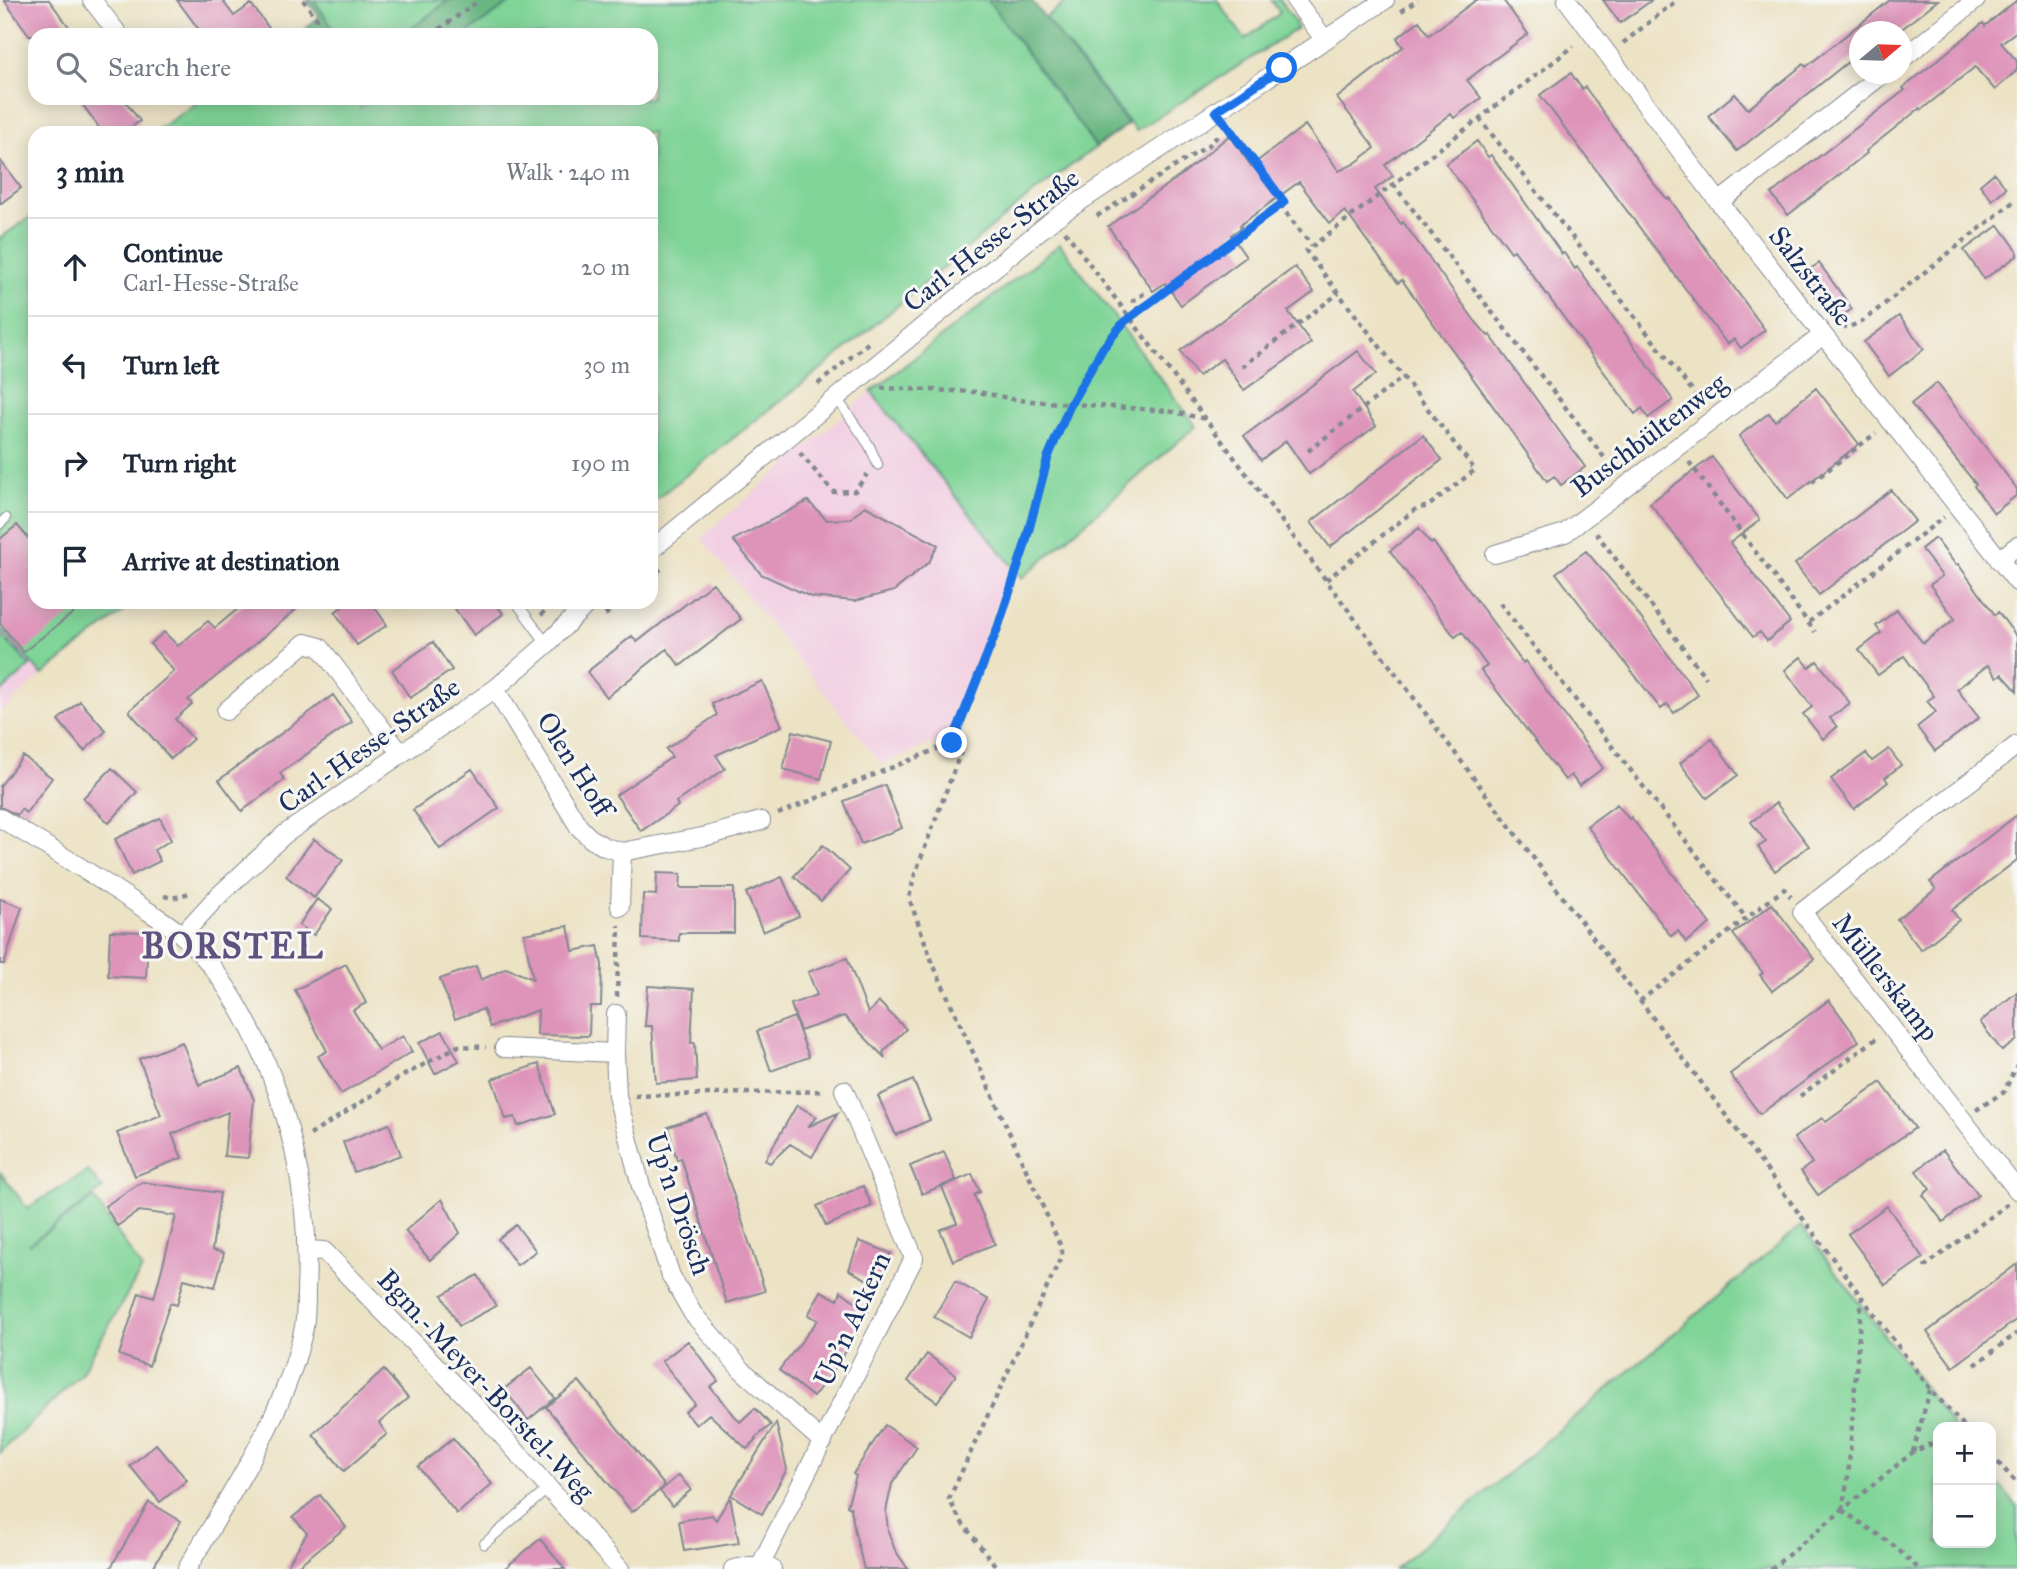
<!DOCTYPE html>
<meta charset="utf-8">
<style>
body{margin:0;font-family:"IM FELL Great Primer",serif;background:#f2f2f3;color:#1f2937}
.controls{position:absolute;right:21px;bottom:21px;display:grid;overflow:hidden;border-radius:14px;box-shadow:0 4px 18px #0003}
.controls button{width:63px;height:63px;display:grid;place-items:center;padding:0;border:0;border-bottom:2px solid #e0e1e3;background:#fff;color:#1f2937;font:35px sans-serif}
.compass{position:absolute;left:1849px;top:21px;width:63px;height:63px;border-radius:50%;background:#fff;box-shadow:0 4px 18px #0003;rotate:71deg}
.stop{position:absolute;width:21px;height:21px;margin:-16px;border:5px solid #1a73e8;border-radius:50%;background:#fff}
.stop.end{background:#1a73e8;border-color:#fff;box-shadow:0 2px 7px #0008}
.list{margin:0;padding:0;list-style:none}
h2{display:flex;justify-content:space-between;align-items:center;height:91px;margin:0;padding:0 28px;font-size:30px}
h2 small{font-size:23px;font-weight:400;color:#747a83}
.list li{display:grid;grid-template-columns:46px 1fr auto;gap:21px;align-items:center;box-sizing:border-box;height:98px;padding:0 28px;border-top:2px solid #e0e1e3}
.list b{display:block;font-size:26px;white-space:nowrap}
.list p{margin:0;font-size:23px;white-space:nowrap;color:#747a83}
.list em{font-size:23px;font-style:normal;color:#747a83}
.icon{flex:none;width:38px;height:38px;fill:none;stroke:currentColor;stroke-width:2;stroke-linecap:round;stroke-linejoin:round}
.map{position:relative;flex:none;width:2017px;height:1569px;overflow:hidden}
.search{position:absolute;background:#fff;box-shadow:0 4px 18px #0003;left:28px;top:28px;width:630px;height:77px;display:flex;align-items:center;gap:18px;box-sizing:border-box;padding:0 24px;border-radius:21px;color:#747a83;font-size:26px}
.panel{position:absolute;background:#fff;box-shadow:0 4px 18px #0003;left:28px;top:126px;width:630px;height:483px;border-radius:21px}
.map>svg:first-child{display:block}
.built{fill:#f2cfe2}
.green{fill:#7fd497;stroke:#4d827a;stroke-width:2}
.forest{fill:#67b680;stroke:#41726f;stroke-width:2}
.building{fill:#de93b9}
.lines{fill:none;stroke-linecap:round;stroke-linejoin:round}
.lane-casing{stroke:#848891;stroke-width:11}
.street-casing{stroke:#848891;stroke-width:20}
.path{stroke:#848891;stroke-width:4.5;stroke-dasharray:5 5;stroke-linecap:butt}
.lane{stroke:#fff;stroke-width:9}
.street{stroke:#fff;stroke-width:18}
.route{stroke:#1a73e8;stroke-width:9}
.labels{text-anchor:middle;dominant-baseline:central;stroke-width:6;stroke-linejoin:round;paint-order:stroke}
.street-label{font-size:28px;fill:#1b2f5e;stroke:#f6f6f2}
.district-label{font-size:35px;font-weight:bold;letter-spacing:2px;fill:#5f527e;stroke:#f6f6f2}
</style>
<div class="map">
<svg width="2017" height="1569" viewBox="0 0 2017 1569">
<rect width="100%" height="100%" fill="#f6f6f2"/>
<filter id="ink" filterUnits="userSpaceOnUse"><feTurbulence type="fractalNoise" baseFrequency=".0143" numOctaves="2"/><feDisplacementMap in="SourceGraphic" scale="14" xChannelSelector="R" yChannelSelector="G"/><feConvolveMatrix kernelMatrix="1 2 1 2 8 2 1 2 1" color-interpolation-filters="sRGB"/></filter>
<filter id="wash" filterUnits="userSpaceOnUse"><feTurbulence type="fractalNoise" baseFrequency=".00686" numOctaves="4" result="noise"/><feDisplacementMap in="SourceGraphic" scale="28" xChannelSelector="R" yChannelSelector="G"/><feGaussianBlur stdDeviation="1.57" result="paint"/><feColorMatrix in="noise" values="0 0 0 0 0 0 0 0 0 0 0 0 0 0 0 0 0 1.4 0 .05"/><feComposite in="paint" operator="in"/></filter>
<g filter="url(#wash)">
<rect width="100%" height="100%" fill="#ece2c4"/>
<path class="built" d="M871 392 1011 564 945 739 881 764 701 538Z
M0 628 42 675 0 713Z"/>
<path class="green" d="M314 0H449L403 35H337Z
M514 0H988L1096 147 1026 199 836 357 651 503V133H153L204 98H354L361 107 374 98H651V35H464Z
M1069 0H1217L1245 39 1280 13 1271 0H1280L1295 21 1297 29 1136 131 1045 18Z
M35 214V602H136L42 675 0 628V238Z
M1060 244 1196 426 1022 578 871 392Z
M0 633 30 666 0 693Z
M88 1171 103 1189 28 1245 94 1198 142 1269 80 1375 0 1453V1172L27 1208Z
M1801 1226 1954 1427H1938V1543H1991V1475L2017 1506V1569H1395Z"/>
<path class="forest" d="M307 0H314L337 35H303L301 33 319 16Z
M449 0H514L464 35H403Z
M988 0H1031L1128 124 1096 147Z"/>
<g id="blocks">
<path class="building" d="M4 0H49L75 35H29Z
M177 0H222L234 16 251 4 274 35H203Z
M1476 0H1503L1528 34 1467 80 1481 98 1454 118 1451 114 1385 165 1393 176 1375 189 1401 224 1403 222 1475 321 1488 336 1490 335 1585 467 1561 485 1554 476 1547 481 1402 280 1398 283 1345 211 1330 223 1299 182 1240 225 1242 227 1231 235 1246 257 1181 305 1165 283 1153 291 1108 226 1180 176 1230 135 1251 166 1305 125 1339 171 1354 164 1375 148 1337 98 1403 47 1397 38 1419 21 1429 35Z
M1603 0H1652L1620 23Z
M1890 0H1938L1898 32H1859V53L1737 151 1708 116 1735 94 1748 109 1804 64 1806 67Z
M2017 0V31L2001 43 2017 61V70L1995 90 1975 67 1921 110 1920 108 1866 151 1867 153 1788 215 1771 194 1905 90 1903 88 1983 23 1985 26Z
M1571 73 1582 89 1585 87 1655 185 1667 199 1669 198 1765 330 1741 348 1734 339 1727 344 1540 95Z
M78 98H123L140 121 123 133H103Z
M1477 141 1488 157 1491 155 1562 254 1564 253 1575 269 1577 267 1673 400 1648 418 1642 408 1635 414 1514 250 1511 252 1446 164Z
M0 160 21 188 0 204Z
M1994 173 2006 188 1992 200 1980 185Z
M1999 225 2017 250V256L1984 279 1964 250Z
M1819 263 1852 309 1834 322 1801 275Z
M1295 267 1314 292 1288 311 1311 343 1244 390 1222 359 1198 376 1180 351Z
M1899 316 1924 349 1889 376 1864 342Z
M1358 351 1376 374 1353 392 1376 426 1309 474 1286 441 1261 460 1244 436Z
M1937 383 2017 489V495L1994 513 1974 486 1976 484 1911 404Z
M1816 388 1859 444 1788 499 1739 436 1769 413 1775 421Z
M1423 435 1442 460 1330 547 1311 522Z
M1712 457 1760 520 1730 543 1790 622 1767 641 1760 632 1753 637 1650 503Z
M1891 490 1915 521 1819 595 1795 564Z
M808 501 827 520 850 519 865 506 938 545 929 562 894 591 855 601 811 597 761 574 733 540Z
M17 525 35 546V602H65L73 613 23 652 0 623V539Z
M1419 528 1431 544 1433 542 1523 663 1525 661 1603 768 1579 786 1571 775 1565 780 1481 670 1487 666 1462 632 1455 637 1390 551Z
M1935 538 1956 565 1958 564 1995 615 1998 612 2017 637V691L2002 674 1997 677 1988 665 1957 689 1979 718 1935 751 1917 727 1936 712 1927 701 1934 696 1904 656 1878 675 1859 650 1881 633 1876 626 1897 610 1923 643 1955 619 1930 585 1942 576 1921 549Z
M1586 551 1626 598 1698 695 1674 713 1667 704 1661 709 1556 573Z
M713 583 741 619 680 666 667 649 607 697 587 672 632 636 637 642Z
M246 602H305L188 700 192 704 175 719 193 739 171 759 129 711 174 671 150 644 164 632 178 646 208 621 215 628Z
M349 602H371L387 625 357 645 335 612Z
M450 602H495L503 614 474 635Z
M433 642 452 670 410 698 392 670Z
M1801 657 1809 667 1817 661 1850 703 1830 718 1837 727 1823 739 1803 714 1812 707 1785 670Z
M762 681 782 726 716 755 725 769 676 802 678 806 641 831 616 795 672 757 666 749 717 715 712 704Z
M333 695 352 722 280 773 284 780 242 811 219 780Z
M80 701 106 731 84 751 58 720Z
M793 731 831 741 821 779 783 769Z
M1712 739 1738 775 1707 798 1680 763Z
M1889 749 1901 765 1885 778 1888 782 1854 809 1831 779 1866 753 1872 761Z
M23 756 52 778 26 813 21 809 17 815 0 807V786Z
M112 768 137 792 109 823 83 798Z
M472 769 499 808 440 849 413 810Z
M885 785 902 828 861 844 844 801Z
M1776 803 1809 846 1775 871 1758 847 1766 842 1751 822Z
M1617 804 1629 819 1631 817 1710 924 1686 942 1678 931 1671 936 1587 826Z
M2017 815V860L1952 910 1959 920 1921 950 1897 919 1936 889 1930 882Z
M160 818 171 840 154 850 160 861 132 875 115 839Z
M314 839 343 860 314 898 286 876Z
M823 845 850 870 821 901 794 876Z
M657 873 681 874 680 888H734V933H679V941L642 939 643 894 656 895Z
M782 877 799 916 763 932 746 893Z
M0 899 22 907 4 964H0Z
M317 899 332 909 314 935 299 925Z
M1772 904 1814 959 1772 991 1760 975 1763 973 1733 934Z
M568 926 573 951 598 946 602 965 601 1006H590L589 1036 537 1035 538 1010 490 1027 483 1009 455 1019 440 979 476 966 481 980 506 968 533 979 524 934Z
M110 931 148 932 146 978 108 976Z
M847 958 868 1013 879 1002 906 1029 883 1052 885 1058 844 1016 800 1031 791 1004 817 995 808 972Z
M346 964 366 1003 353 1010 378 1050 403 1036 412 1052 341 1094 318 1056 327 1051 295 990Z
M648 986 694 989 691 1043H695L697 1080 656 1083 652 1026H645Z
M2017 992V1040L2002 1051 1980 1022Z
M1829 1000 1859 1041 1760 1114 1730 1074Z
M794 1017 809 1057 771 1071 757 1031Z
M443 1031 459 1061 435 1074 419 1043Z
M182 1042 199 1085 241 1068 254 1100 248 1158 224 1156 228 1112 172 1134 182 1158 135 1176 117 1133 161 1115 139 1059Z
M539 1064 555 1114 518 1126 515 1117 506 1119 492 1079Z
M913 1080 930 1120 896 1135 878 1096Z
M1881 1082 1915 1128 1818 1195 1801 1171 1812 1163 1794 1138 1822 1118 1826 1122Z
M797 1105 817 1117 807 1127 838 1113 812 1157 790 1144 770 1163 765 1160Z
M707 1114 765 1291 727 1303 681 1158 677 1160 668 1127Z
M389 1124 401 1155 354 1172 343 1142Z
M1943 1150 1978 1195 1943 1222 1923 1195 1930 1189 1916 1171Z
M944 1152 956 1180 922 1194 910 1166Z
M972 1174 980 1192 974 1195 995 1244 953 1261 940 1230 957 1223 942 1187Z
M142 1182 220 1193 212 1250 224 1253 215 1287 184 1279 177 1305 170 1303 149 1366 119 1355 139 1293 154 1298 176 1216 139 1211 117 1226 105 1206Z
M863 1186 872 1206 826 1226 817 1206Z
M442 1199 460 1233 430 1260 405 1231Z
M1887 1206 1923 1258 1885 1285 1848 1234Z
M516 1225 536 1251 517 1265 498 1239Z
M859 1241 891 1253 879 1286 849 1270Z
M2017 1264V1319L1953 1367 1927 1332Z
M478 1275 496 1306 459 1326 442 1295Z
M955 1281 989 1300 969 1337 934 1317Z
M821 1291 838 1300 841 1291 868 1311 841 1360 813 1397 779 1370 818 1320 808 1315Z
M688 1341 718 1381 710 1387 740 1422 755 1408 771 1425 755 1438 756 1440 747 1449 709 1414 696 1425 685 1412 695 1404 662 1361Z
M927 1354 956 1375 937 1402 908 1381Z
M531 1368 555 1398 528 1420 504 1389Z
M384 1370 408 1398 379 1423 387 1434 344 1471 313 1434Z
M579 1381 665 1486 632 1512 546 1407Z
M776 1423 787 1469 762 1514 731 1495Z
M885 1425 917 1447 892 1484 886 1511 888 1531 895 1550 908 1569H864L855 1533 851 1508 847 1506 856 1476 853 1474Z
M453 1438 492 1484 457 1514 418 1467Z
M156 1444 187 1480 160 1502 130 1466Z
M679 1475 691 1490 672 1506 660 1491Z
M320 1495 346 1527 294 1569H285L307 1533 293 1517Z
M730 1497 739 1543 684 1551 679 1521 712 1515 716 1520Z
M149 1502 181 1521 152 1569H110Z
M540 1539 565 1569H504Z"/>
</g>
</g>
<g filter="url(#ink)">
<use href="#blocks" fill-opacity="0" stroke="#848891" stroke-width="2"/>
<g class="lines">
<g class="lane-casing">
<path id="lane" d="M836 397 869 445 878 465
M0 524 6 518
M516 602 547 644
M484 1544 549 1488"/>
</g>
<g class="street-casing">
<path id="street" d="M92 0 119 35
M1295 0 1325 40
M1567 0 1719 202 2017 582
M1902 59 1976 0
M1719 202 1883 74
M651 550 1055 218 1385 0
M1495 554 1565 533 1823 335
M1999 560 2017 546
M495 689 579 827 591 839 605 847 622 852 707 836 761 821
M226 711 305 643 320 647 401 754
M2017 745 1802 912 2017 1190
M0 818C45 845 91 873 134 902 150 913 168 923 182 935 208 957 227 986 243 1015 289 1099 311 1194 306 1290 306 1302 306 1315 304 1327 287 1412 230 1494 187 1569
M620 907 622 852
M182 935 216 898 285 834 495 689 547 644 589 602
M616 1014 615 1053 617 1096 641 1186 671 1276 693 1314 742 1370 823 1442
M504 1048 615 1053
M307 1250 324 1251 484 1415 620 1569
M761 1564 914 1258 844 1090
M733 1569 761 1564 772 1569"/>
</g>
<path class="path" d="M303 0 329 35
M1401 11 1418 0
M431 35 480 0
M1623 43 1677 0
M1479 118 1695 394
M1393 184 1607 461
M1280 205 1312 246
M1097 216 1212 143 1217 136
M1065 231 1931 1390 1965 1427
M1140 310 1133 301 1146 292
M1841 327H1849L1863 321 2017 199
M1242 367 1339 293
M818 384 868 343
M881 388 978 392 1018 400 1169 411 1206 419
M1308 451 1403 377
M800 453 833 492 855 491 867 474
M1689 462 1815 632
M1812 482 1876 433
M1596 533 1706 678
M651 577 661 569
M1326 580 1417 508 1427 507 1475 470 1306 251 1574 46
M1500 603 1746 918
M541 615 556 602
M605 615 621 602
M1809 622 1944 517
M952 743 960 754 915 874 909 898 933 964 1062 1249V1255L949 1499 960 1520 998 1569
M778 814 952 743 998 627 1024 548 1048 457 1071 403 1103 348 1124 322 1284 202 1228 127
M164 896 173 898 193 892
M617 997 619 925
M1640 1001 1784 889 1791 897
M635 1096 825 1091
M1800 1096 1877 1038
M1976 1110 2004 1092 2017 1065
M310 1135 399 1078 458 1046 486 1047
M1924 1267 2008 1204
M1975 1365 2017 1333
M1913 1452 1930 1390
M1991 1455 2017 1483
M1842 1510 1848 1477 1862 1295
M1842 1510 1893 1545 1919 1569
M1771 1569 1913 1452 1931 1444H1938"/>
<use href="#lane" class="lane"/>
<use href="#street" class="street"/>
</g>
</g>
<g class="lines" filter="url(#ink)">
<path class="route" d="M952 743 998 627 1024 548 1048 457 1071 403 1103 348 1124 322 1284 202 1216 111 1282 68"/>
</g>
<g class="labels">
<g class="street-label">
<text transform="translate(991 240) rotate(-38)">Carl-Hesse-Straße</text>
<text transform="translate(1811 276) rotate(52)">Salzstraße</text>
<text transform="translate(1649 435) rotate(-37)">Buschbültenweg</text>
<text transform="translate(369 745) rotate(-35)">Carl-Hesse-Straße</text>
<text transform="translate(575 764) rotate(58)">Olen Hoff</text>
<text transform="translate(1886 977) rotate(52)">Müllerskamp</text>
<text transform="translate(679 1204) rotate(71)">Up'n Drösch</text>
<text transform="translate(852 1319) rotate(-65)">Up'n Ackern</text>
<text transform="translate(486 1385) rotate(47)">Bgm.-Meyer-Borstel-Weg</text>
</g>
<g class="district-label">
<text x="233" y="946">BORSTEL</text>
</g>
</g>
</svg>
<div class="controls">
<button>+</button>
<button>−</button>
</div>
<svg class="compass" viewBox="-18 -18 36 36"><path d="M0-13l5 13h-10z" fill="#e53935"/><path d="M0 13l5-13h-10z" fill="#747a83"/></svg>
<div class="stop" style="left:1282px;top:68px"></div>
<div class="stop end" style="left:952px;top:743px"></div>
<div class="search"><svg class="icon" aria-label="search" viewBox="0 0 24 24"><circle cx="10" cy="10" r="6"/><path d="M15 15l6 6"/></svg>Search here</div>
<section class="panel">
<h2>3 min<small>Walk · 240 m</small></h2>
<ul class="list">
<li><svg class="icon" aria-label="ahead" viewBox="0 0 24 24"><path d="M12 20V5M6 11l6-6 6 6"/></svg><div><b>Continue</b><p>Carl-Hesse-Straße</p></div><em>20 m</em></li>
<li><svg class="icon" aria-label="left" viewBox="0 0 24 24"><path d="M17 20v-9H6M10 6l-5 5 5 5"/></svg><div><b>Turn left</b></div><em>30 m</em></li>
<li><svg class="icon" aria-label="right" viewBox="0 0 24 24"><path d="M7 20v-9h11M14 6l5 5-5 5"/></svg><div><b>Turn right</b></div><em>190 m</em></li>
<li><svg class="icon" aria-label="arrive" viewBox="0 0 24 24"><path d="M6 21V4h12l-3 4 3 4H6"/></svg><div><b>Arrive at destination</b></div></li>
</ul>
</section>
</div>
